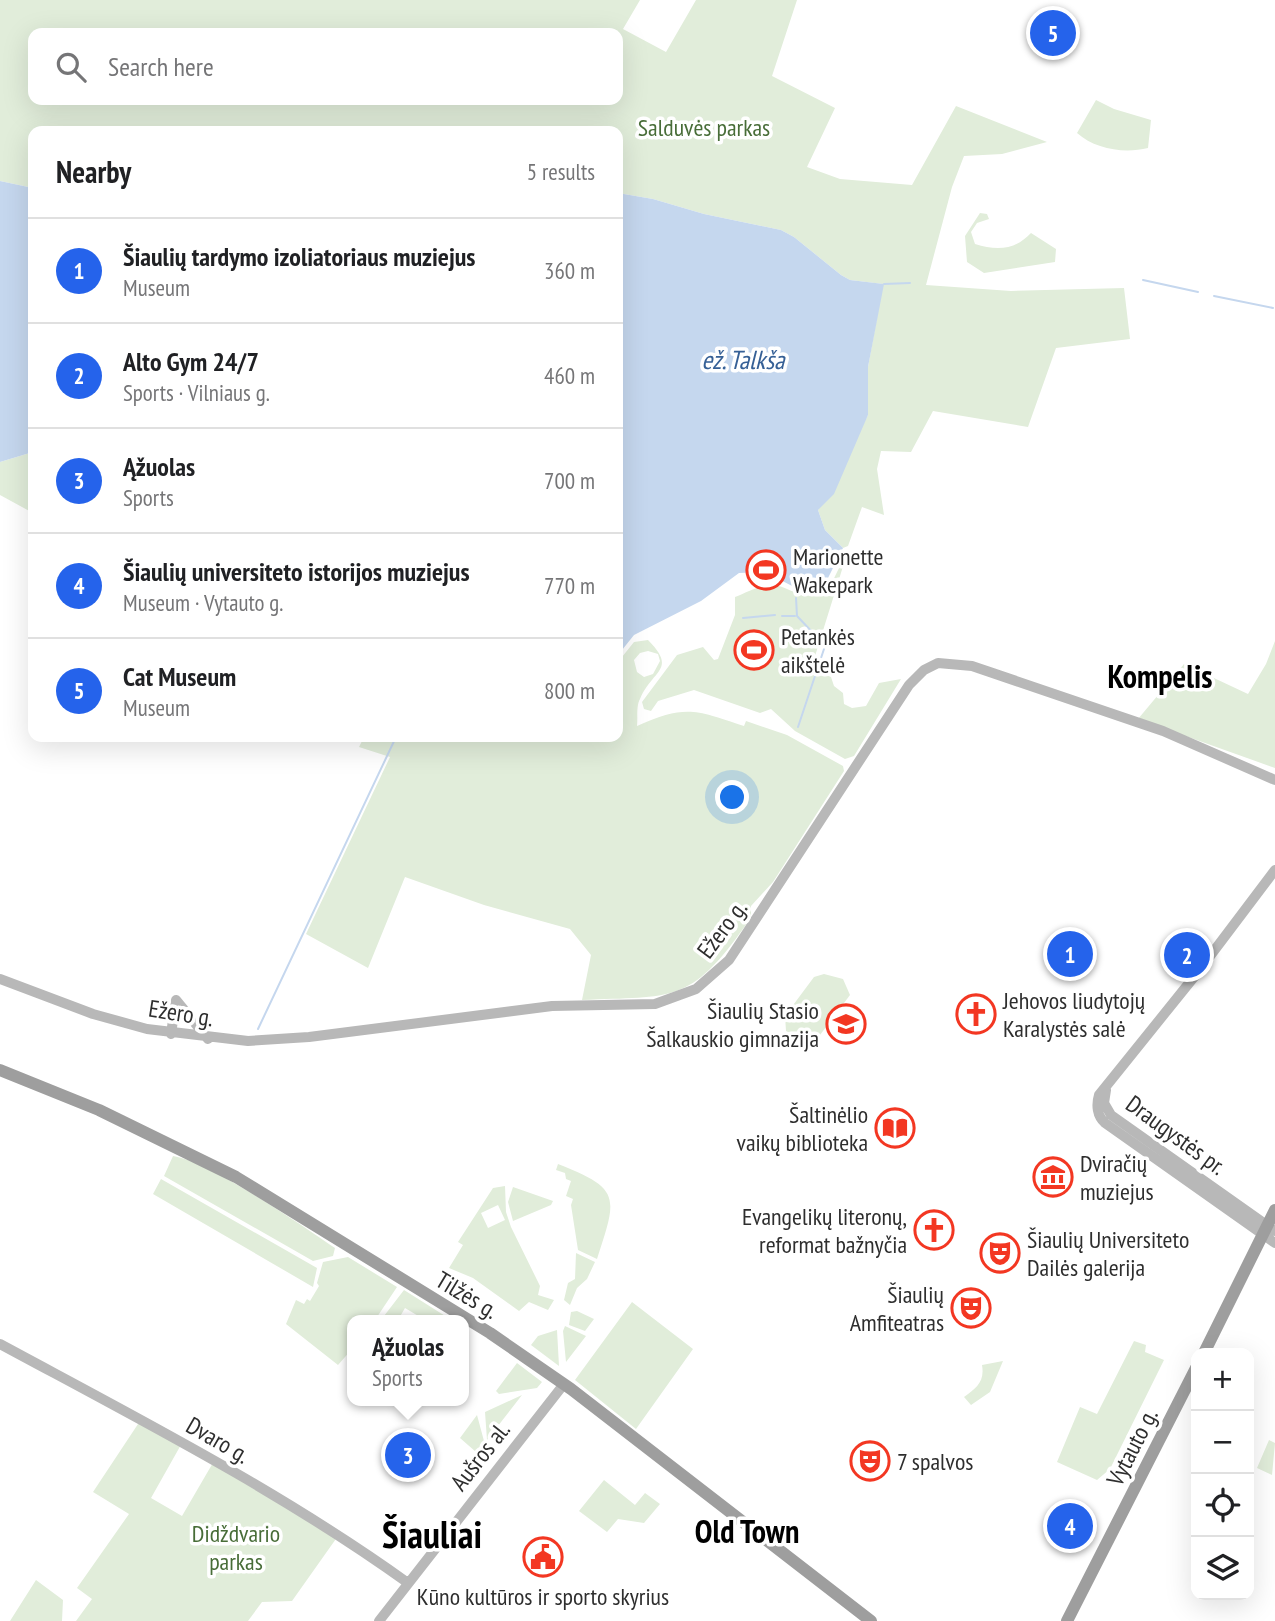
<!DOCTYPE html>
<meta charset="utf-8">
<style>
body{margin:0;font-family:"PT Sans Narrow",sans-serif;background:#f2f2f2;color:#202124}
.controls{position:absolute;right:21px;bottom:21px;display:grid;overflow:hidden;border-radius:14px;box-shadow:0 7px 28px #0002}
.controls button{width:63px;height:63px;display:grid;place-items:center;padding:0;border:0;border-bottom:2px solid #e0e0e0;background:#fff;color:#202124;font:35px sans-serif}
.you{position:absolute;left:733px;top:798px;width:24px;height:24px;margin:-18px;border:5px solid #fff;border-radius:50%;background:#1a73e8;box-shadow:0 0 0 10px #1a73e833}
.badge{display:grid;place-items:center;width:46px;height:46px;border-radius:50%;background:#2563eb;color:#fff;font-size:23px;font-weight:700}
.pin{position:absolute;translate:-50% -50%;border:4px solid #fff;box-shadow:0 2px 7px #0006}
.popup{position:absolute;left:347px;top:1315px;width:122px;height:91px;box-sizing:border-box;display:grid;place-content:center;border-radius:14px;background:#fff;filter:drop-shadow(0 2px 5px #0005);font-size:23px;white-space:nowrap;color:#757577}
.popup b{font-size:26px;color:#202124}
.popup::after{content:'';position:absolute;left:50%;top:100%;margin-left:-14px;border:14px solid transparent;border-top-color:#fff}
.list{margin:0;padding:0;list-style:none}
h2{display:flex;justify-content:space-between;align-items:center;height:91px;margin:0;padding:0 28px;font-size:30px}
h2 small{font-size:23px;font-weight:400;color:#757577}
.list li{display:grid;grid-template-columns:46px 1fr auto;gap:21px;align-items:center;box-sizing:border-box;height:105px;padding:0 28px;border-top:2px solid #e0e0e0}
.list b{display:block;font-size:26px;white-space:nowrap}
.list p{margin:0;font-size:23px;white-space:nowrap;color:#757577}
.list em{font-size:23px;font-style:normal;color:#757577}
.icon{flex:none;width:38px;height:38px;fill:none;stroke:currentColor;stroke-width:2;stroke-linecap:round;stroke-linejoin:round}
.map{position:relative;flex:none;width:1275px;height:1621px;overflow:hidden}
.search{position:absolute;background:#fff;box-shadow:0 7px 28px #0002;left:28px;top:28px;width:595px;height:77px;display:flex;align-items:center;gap:18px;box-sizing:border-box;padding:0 24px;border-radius:14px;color:#757577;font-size:26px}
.panel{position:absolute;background:#fff;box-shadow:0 7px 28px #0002;left:28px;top:126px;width:595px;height:616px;border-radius:14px}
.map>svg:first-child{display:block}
.green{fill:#e1edda;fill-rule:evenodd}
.water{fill:#c5d7ee}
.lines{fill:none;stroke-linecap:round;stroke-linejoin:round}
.stream{stroke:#c5d7ee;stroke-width:2}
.secondary{stroke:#b8b8b8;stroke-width:10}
.trunk{stroke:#9e9e9e;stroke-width:12}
.labels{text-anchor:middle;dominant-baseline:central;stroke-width:7;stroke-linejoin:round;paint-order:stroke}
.park-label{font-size:24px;fill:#486d38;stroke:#fff}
.poi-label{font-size:24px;fill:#2e2e2e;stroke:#fff;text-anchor:start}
.street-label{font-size:24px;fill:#2e2e2e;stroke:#fff}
.water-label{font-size:26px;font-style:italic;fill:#366096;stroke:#fff}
.district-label{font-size:32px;font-weight:bold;fill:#000;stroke:#fff}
.town-label{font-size:38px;font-weight:bold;fill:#000;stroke:#fff}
</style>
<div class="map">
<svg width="1275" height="1621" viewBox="0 0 1275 1621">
<rect width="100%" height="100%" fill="#fff"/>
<path class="green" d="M0 0H640L623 29 666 52 696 0H797L772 76 835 108 807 167 840 179 912 185 956 106 1047 142 1002 154 964 156 952 187 926 285 1011 291 1124 288 1130 339 1056 348 1028 427 933 411 911 452 881 451 877 469 884 515 862 507 848 546 843 548 825 530 818 510 868 415V367L883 284 850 280 841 275 794 237 781 230 704 214 653 199 618 193V131H33V188L0 181ZM33 33H618V100H33Z
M1096 100 1114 109 1151 120 1148 148C1124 154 1095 149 1077 133Z
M980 213 987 214 989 219 977 223 971 232 975 244C997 251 1015 250 1031 233L1056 249 1055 262 984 273 967 262 965 236Z
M33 452V513L0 495V462Z
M845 560 811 669 831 677 834 686 843 693 844 704 852 708 866 706 879 683 901 679 854 756 845 759 795 731 771 709 760 713 694 690 658 701 651 711 644 709 642 702 677 655 703 647 714 660 718 659 735 615V597C746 593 759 585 771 585 791 585 804 607 827 587 836 580 837 567 845 560Z
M648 640C678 670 652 670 640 699 636 706 638 718 637 726 686 704 696 710 744 726L746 721 787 735 843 766 844 771 773 882 751 906V916L745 926C690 1004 673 996 582 1000L591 955 570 929 484 905 405 877 368 968 306 934 390 757 359 747 364 737H618V662L634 642ZM648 651 658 654 660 661 653 674 644 677 637 672 634 660 640 653Z
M1275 641V768L1138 719 1184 664 1248 694 1266 664Z
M824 974 843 979 850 995 814 1043H799L786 1031 785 1016 814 977Z
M173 1156C209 1161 301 1225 335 1248L333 1256 313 1261 164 1176Z
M558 1164C622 1189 617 1197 597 1259L578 1250 571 1205 573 1199 566 1196 571 1181 566 1179 565 1173 556 1170Z
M161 1179 317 1268 313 1287 153 1194Z
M505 1186 506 1212 511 1227 540 1286 538 1295 554 1300 548 1310 529 1302 519 1311 473 1278 449 1268 463 1245 458 1242 493 1188ZM498 1205 505 1220 488 1228 481 1213Z
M513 1187 553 1201 551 1205 513 1221 508 1202Z
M576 1253 595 1262 587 1279 577 1288 570 1305 564 1300 568 1283 575 1279Z
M348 1257 397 1287 375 1320H352V1349L338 1365 286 1324 296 1300 304 1304 307 1299 310 1301 319 1286 317 1283 323 1262Z
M404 1290 450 1319 449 1320H425L405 1308 398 1320H384V1316Z
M632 1302 693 1349 636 1429 575 1380Z
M577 1311 594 1319 585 1331 569 1325 571 1312Z
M565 1326 586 1336 566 1362 563 1331Z
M557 1330 559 1366 531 1345 538 1336Z
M1134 1341 1146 1345 1145 1352 1164 1360 1110 1469 1097 1480 1057 1462 1080 1407 1097 1414Z
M1003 1361 990 1392 971 1405 964 1397C976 1388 985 1382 982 1365Z
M517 1363 542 1382 537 1388 499 1394 496 1391Z
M522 1395 487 1440 485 1412Z
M477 1415 484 1441 476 1452 460 1438Z
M140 1421 182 1443 151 1498 182 1516 214 1461 338 1536 292 1601 262 1602 248 1621H76L92 1599 77 1588 129 1514 93 1492Z
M1269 1440 1275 1443 1272 1475 1257 1468Z
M604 1480 635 1505 645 1493 660 1504 644 1523 618 1519 607 1532 579 1511Z
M36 1580 63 1600 62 1621H10Z"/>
<path class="water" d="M0 181 33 188V452L0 462Z
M618 193 653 199 704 214 781 230 794 237 841 275 850 280 884 284 868 367V415L834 494 818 510 825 530 843 548 828 578 818 587 796 588 765 572 739 573 701 601 634 635 618 655Z"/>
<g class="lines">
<path class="stream" d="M1143 280 1198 292
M884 284 910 283
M1214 296 1273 308
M796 598 797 616 815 635
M782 616H795
M743 618 775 615
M29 682 32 673
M798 727 824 649
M258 1029 396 737"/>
<path class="secondary" d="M1275 870 1198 972 1099 1095C1096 1105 1097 1116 1105 1123L1275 1243
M0 979 93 1014 147 1029 248 1041 309 1037 552 1006 655 1004 696 989 729 960 909 685 924 670 938 663 972 666 1163 731 1275 780
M176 1000 208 1039
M171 1034 176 1000
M1106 1090 1104 1103 1111 1115 1275 1231
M0 1344C139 1419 280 1491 408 1583
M379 1621 564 1384"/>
<path class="trunk" d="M0 1070 99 1110 236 1177 490 1333 571 1389 871 1621
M1204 1353 1275 1210
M1067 1621 1196 1368"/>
</g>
<defs>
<g id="stadium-ring" transform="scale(2.0125)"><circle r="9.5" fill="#fff" stroke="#f33722" stroke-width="1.5"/><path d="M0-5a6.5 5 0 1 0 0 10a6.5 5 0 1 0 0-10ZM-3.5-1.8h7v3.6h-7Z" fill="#f33722"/></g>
<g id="church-ring" transform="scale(2.0125)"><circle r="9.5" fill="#fff" stroke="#f33722" stroke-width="1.5"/><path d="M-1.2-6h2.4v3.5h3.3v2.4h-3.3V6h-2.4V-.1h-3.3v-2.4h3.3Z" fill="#f33722"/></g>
<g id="school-ring" transform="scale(2.0125)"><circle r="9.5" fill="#fff" stroke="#f33722" stroke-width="1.5"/><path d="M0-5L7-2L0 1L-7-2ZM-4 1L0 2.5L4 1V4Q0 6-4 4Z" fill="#f33722"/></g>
<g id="library-ring" transform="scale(2.0125)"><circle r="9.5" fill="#fff" stroke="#f33722" stroke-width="1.5"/><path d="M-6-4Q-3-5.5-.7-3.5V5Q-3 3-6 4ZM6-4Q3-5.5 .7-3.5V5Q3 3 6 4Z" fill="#f33722"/></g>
<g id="museum-ring" transform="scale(2.0125)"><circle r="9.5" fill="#fff" stroke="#f33722" stroke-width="1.5"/><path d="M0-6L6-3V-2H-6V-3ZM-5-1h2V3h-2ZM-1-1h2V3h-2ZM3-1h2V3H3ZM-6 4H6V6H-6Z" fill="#f33722"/></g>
<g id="theatre-ring" transform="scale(2.0125)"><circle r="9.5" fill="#fff" stroke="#f33722" stroke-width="1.5"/><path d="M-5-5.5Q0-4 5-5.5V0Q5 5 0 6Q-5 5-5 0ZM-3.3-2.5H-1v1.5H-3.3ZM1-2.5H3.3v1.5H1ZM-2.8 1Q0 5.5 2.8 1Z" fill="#f33722"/></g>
<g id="civic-ring" transform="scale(2.0125)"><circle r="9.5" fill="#fff" stroke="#f33722" stroke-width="1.5"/><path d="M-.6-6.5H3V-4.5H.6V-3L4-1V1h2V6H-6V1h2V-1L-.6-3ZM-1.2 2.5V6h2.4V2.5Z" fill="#f33722"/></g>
</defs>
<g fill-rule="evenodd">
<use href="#stadium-ring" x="766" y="570"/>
<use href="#stadium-ring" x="754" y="650"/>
<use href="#church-ring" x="976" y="1014"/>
<use href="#school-ring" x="846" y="1024"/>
<use href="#library-ring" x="895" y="1128"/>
<use href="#museum-ring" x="1053" y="1177"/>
<use href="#church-ring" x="934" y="1230"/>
<use href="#theatre-ring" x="1000" y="1253"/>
<use href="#theatre-ring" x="971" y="1308"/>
<use href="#theatre-ring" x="870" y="1461"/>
<use href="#civic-ring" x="543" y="1557"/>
</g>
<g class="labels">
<g class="park-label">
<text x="704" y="127">Salduvės parkas</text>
<text x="236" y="1533">Didždvario<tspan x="236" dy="28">parkas</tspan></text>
</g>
<g class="poi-label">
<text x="793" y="556">Marionette<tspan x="793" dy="28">Wakepark</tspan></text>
<text x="781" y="636">Petankės<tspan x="781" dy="28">aikštelė</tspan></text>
<text x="1003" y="1000">Jehovos liudytojų<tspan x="1003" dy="28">Karalystės salė</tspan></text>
<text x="819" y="1010" text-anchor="end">Šiaulių Stasio<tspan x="819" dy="28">Šalkauskio gimnazija</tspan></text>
<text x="868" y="1114" text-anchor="end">Šaltinėlio<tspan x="868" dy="28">vaikų biblioteka</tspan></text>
<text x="1080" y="1163">Dviračių<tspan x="1080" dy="28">muziejus</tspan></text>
<text x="907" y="1216" text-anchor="end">Evangelikų literonų,<tspan x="907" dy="28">reformat bažnyčia</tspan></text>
<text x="1027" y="1239">Šiaulių Universiteto<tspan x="1027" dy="28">Dailės galerija</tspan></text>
<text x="944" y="1294" text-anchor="end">Šiaulių<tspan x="944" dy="28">Amfiteatras</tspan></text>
<text x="897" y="1461">7 spalvos</text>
<text x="543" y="1596" text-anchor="middle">Kūno kultūros ir sporto skyrius</text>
</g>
<g class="street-label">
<text transform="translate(722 929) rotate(-53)">Ežero g.</text>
<text transform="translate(181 1013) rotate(9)">Ežero g.</text>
<text transform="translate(1176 1135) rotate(36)">Draugystės pr.</text>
<text transform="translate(467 1295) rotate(31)">Tilžės g.</text>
<text transform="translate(218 1440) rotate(30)">Dvaro g.</text>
<text transform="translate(1132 1447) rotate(-63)">Vytauto g.</text>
<text transform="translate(480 1456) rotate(-52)">Aušros al.</text>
</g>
<g class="water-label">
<text x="743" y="359">ež. Talkša</text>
</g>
<g class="district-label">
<text x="1160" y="676">Kompelis</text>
<text x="747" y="1531">Old Town</text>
</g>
<g class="town-label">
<text x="432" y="1533">Šiauliai</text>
</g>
</g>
</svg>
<div class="controls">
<button>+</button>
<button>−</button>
<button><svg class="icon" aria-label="locate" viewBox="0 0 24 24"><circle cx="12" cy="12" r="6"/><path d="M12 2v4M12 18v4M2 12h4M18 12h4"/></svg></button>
<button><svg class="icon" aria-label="layers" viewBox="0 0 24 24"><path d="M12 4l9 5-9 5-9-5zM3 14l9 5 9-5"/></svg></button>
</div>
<div class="you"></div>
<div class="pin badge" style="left:1070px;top:954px">1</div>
<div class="pin badge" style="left:1187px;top:955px">2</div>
<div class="pin badge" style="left:408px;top:1455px">3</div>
<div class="popup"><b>Ąžuolas</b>Sports</div>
<div class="pin badge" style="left:1070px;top:1526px">4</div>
<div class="pin badge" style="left:1053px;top:33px">5</div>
<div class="search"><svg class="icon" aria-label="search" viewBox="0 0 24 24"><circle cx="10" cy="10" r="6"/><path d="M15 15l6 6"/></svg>Search here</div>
<section class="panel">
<h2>Nearby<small>5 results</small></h2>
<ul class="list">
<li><span class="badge">1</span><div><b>Šiaulių tardymo izoliatoriaus muziejus</b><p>Museum</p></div><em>360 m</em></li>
<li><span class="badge">2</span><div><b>Alto Gym 24/7</b><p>Sports · Vilniaus g.</p></div><em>460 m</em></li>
<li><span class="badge">3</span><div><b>Ąžuolas</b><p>Sports</p></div><em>700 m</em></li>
<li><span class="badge">4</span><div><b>Šiaulių universiteto istorijos muziejus</b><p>Museum · Vytauto g.</p></div><em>770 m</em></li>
<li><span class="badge">5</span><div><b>Cat Museum</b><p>Museum</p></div><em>800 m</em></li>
</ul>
</section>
</div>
